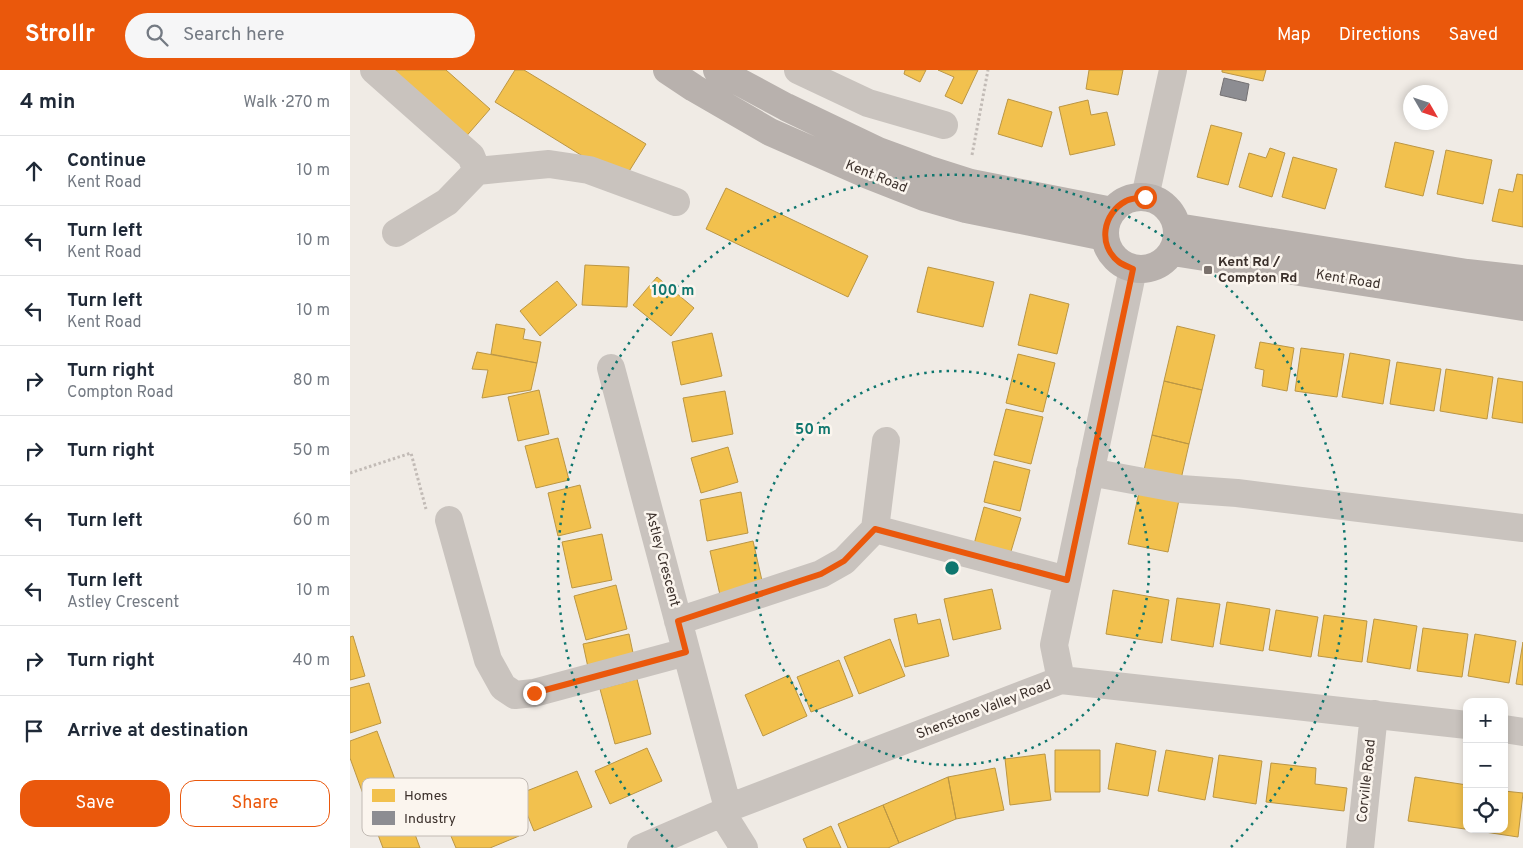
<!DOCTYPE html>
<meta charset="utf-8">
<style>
body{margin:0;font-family:Overpass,sans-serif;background:#f6f6f7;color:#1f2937}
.controls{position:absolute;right:15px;bottom:15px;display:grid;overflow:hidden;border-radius:10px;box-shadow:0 2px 8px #0003}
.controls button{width:45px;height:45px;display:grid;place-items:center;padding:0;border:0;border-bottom:1px solid #e0e1e3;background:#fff;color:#1f2937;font:25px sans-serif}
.compass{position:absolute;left:1053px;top:15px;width:45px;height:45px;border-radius:50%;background:#fff;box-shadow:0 2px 8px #0003;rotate:129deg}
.stop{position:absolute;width:15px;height:15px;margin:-11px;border:4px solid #ea580c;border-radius:50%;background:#fff}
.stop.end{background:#ea580c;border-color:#fff;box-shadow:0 1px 5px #0008}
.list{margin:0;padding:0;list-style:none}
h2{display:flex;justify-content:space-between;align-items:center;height:65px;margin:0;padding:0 20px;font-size:21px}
h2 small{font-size:16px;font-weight:400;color:#747a83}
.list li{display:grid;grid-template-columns:32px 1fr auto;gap:15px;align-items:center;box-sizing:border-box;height:70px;padding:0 20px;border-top:1px solid #e0e1e3}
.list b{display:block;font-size:19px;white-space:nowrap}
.list p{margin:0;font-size:16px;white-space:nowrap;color:#747a83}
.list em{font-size:16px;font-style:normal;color:#747a83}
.actions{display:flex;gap:10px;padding:15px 20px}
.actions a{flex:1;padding:11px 0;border:1px solid #ea580c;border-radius:15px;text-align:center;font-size:18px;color:#ea580c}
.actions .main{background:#ea580c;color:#fff}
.icon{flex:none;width:28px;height:28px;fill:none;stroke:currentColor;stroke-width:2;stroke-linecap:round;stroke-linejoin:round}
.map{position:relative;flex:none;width:1173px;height:778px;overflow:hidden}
header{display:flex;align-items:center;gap:30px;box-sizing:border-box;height:70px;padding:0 25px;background:#ea580c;color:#fff}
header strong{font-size:24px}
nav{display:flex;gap:28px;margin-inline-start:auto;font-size:18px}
.search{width:350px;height:45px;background:#f6f6f7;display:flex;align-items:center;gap:12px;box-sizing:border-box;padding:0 18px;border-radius:28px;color:#747a83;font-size:19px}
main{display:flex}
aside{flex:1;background:#fff}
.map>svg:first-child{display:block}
.homes{fill:#f2c14e;stroke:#bb9644}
.industry{fill:#8d8d92;stroke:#747173}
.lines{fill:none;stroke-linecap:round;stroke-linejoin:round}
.path{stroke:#c2bbb6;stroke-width:3;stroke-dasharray:2.5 2.5;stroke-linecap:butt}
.minor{stroke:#c9c3be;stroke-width:28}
.major{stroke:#b8b1ad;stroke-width:28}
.route{stroke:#ea580c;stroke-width:6}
.ring{fill:none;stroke:#0f766e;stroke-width:2.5;stroke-dasharray:2.5 5}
.poi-dot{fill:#7a716c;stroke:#fbf5ee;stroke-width:2}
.labels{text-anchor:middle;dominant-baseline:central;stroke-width:5;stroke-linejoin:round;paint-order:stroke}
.street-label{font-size:14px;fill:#3b302b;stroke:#fbf5ee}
.poi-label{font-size:14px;font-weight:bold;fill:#3b302b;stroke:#fbf5ee;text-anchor:start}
.key{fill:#fbf5ee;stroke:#c1bab4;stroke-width:1}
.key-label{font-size:14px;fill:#3b302b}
.centre{fill:#0f766e;stroke:#fbf5ee;stroke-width:2.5}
.ring-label{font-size:15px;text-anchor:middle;font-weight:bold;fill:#0f766e;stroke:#fbf5ee;stroke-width:5;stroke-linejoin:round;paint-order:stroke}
</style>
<header>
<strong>Strollr</strong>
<div class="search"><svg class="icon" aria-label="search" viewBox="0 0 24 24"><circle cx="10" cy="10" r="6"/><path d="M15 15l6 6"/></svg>Search here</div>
<nav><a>Map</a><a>Directions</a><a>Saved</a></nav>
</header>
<main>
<aside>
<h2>4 min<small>Walk · 270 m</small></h2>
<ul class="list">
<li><svg class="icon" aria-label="ahead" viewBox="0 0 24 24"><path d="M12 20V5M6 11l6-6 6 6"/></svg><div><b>Continue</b><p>Kent Road</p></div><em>10 m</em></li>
<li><svg class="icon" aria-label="left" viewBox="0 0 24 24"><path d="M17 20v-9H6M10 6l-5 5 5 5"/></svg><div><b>Turn left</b><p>Kent Road</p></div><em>10 m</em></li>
<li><svg class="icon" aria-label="left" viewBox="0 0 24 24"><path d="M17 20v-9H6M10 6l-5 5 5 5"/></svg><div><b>Turn left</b><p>Kent Road</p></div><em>10 m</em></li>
<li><svg class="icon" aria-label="right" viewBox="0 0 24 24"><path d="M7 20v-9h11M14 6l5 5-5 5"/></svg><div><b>Turn right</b><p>Compton Road</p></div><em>80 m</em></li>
<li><svg class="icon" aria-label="right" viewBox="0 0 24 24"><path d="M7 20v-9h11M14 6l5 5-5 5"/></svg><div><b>Turn right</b></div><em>50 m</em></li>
<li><svg class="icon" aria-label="left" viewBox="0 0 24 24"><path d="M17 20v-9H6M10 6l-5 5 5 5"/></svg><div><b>Turn left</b></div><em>60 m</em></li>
<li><svg class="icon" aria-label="left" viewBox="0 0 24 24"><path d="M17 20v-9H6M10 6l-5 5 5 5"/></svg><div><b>Turn left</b><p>Astley Crescent</p></div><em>10 m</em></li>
<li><svg class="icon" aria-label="right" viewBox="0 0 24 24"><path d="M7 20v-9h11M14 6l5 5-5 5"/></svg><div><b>Turn right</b></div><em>40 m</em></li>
<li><svg class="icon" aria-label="arrive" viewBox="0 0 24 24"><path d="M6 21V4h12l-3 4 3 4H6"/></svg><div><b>Arrive at destination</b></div></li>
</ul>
<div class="actions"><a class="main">Save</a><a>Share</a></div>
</aside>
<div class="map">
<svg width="1173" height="778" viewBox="0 0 1173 778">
<rect width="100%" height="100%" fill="#f0ebe5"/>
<path class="homes" d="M32 0H96L140 39 113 70Z
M165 0H174L296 74 273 111 145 32Z
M555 0H576L570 12 554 4Z
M588 0H628L612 34 595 26 604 7Z
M739 0H773L768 25 736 19Z
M872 0H916L913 11 872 2Z
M658 29 702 42 692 77 648 64Z
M738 30 741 45 757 42 765 75 720 85 709 37Z
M861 55 892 63 878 115 847 107Z
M1045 72 1084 81 1073 126 1035 117Z
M920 78 935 83 922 127 889 117 899 83 916 88Z
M1096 80 1142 90 1133 134 1087 124Z
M943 87 987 99 975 139 932 127Z
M1167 104 1173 105V157L1142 151 1149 119 1163 122Z
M376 118 518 186 498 227 356 159Z
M235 195 279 197 277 237 232 235Z
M578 197 644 212 633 257 567 242Z
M307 207 344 238 321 266 283 235Z
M207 211 227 235 190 266 170 241Z
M680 224 719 234 707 284 668 275Z
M146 254 175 259 173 269 191 272 187 293 141 284Z
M827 256 865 265 852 320 814 311Z
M362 263 372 306 331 315 322 272Z
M910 272 944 278 937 321 912 316 914 300 905 298Z
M951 278 994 284 987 327 945 321Z
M127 282 187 293 181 320 132 328 138 300 122 299Z
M1000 283 1040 290 1033 334 992 327Z
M668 284 705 293 693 342 656 333Z
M1047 292 1091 299 1084 341 1040 334Z
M1096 299 1143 307 1137 349 1090 341Z
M1148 308 1173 312V353L1142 348Z
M814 311 852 320 839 374 802 365Z
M189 320 199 364 168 371 158 327Z
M375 321 383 364 342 372 333 328Z
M656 339 693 347 681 394 644 385Z
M802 365 839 374 829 418 792 409Z
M208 368 219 410 186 418 175 376Z
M378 377 388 412 351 423 341 388Z
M644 391 680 400 670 441 634 432Z
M230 415 241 458 208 466 198 423Z
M391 422 398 463 357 471 350 430Z
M789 422 829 430 818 482 778 474Z
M634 437 671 448 659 488 623 478Z
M252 464 262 510 222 518 212 472Z
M403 471 413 515 370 525 360 481Z
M266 515 277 559 236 570 224 526Z
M642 519 651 559 603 570 594 529Z
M763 520 819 530 812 573 756 564Z
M827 528 870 534 863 577 821 570Z
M877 532 920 539 913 581 870 574Z
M926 540 968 547 961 587 919 580Z
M566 544 568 554 590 549 599 586 555 597 544 549Z
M974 545 1017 551 1012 592 968 586Z
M1024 549 1067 556 1060 599 1017 592Z
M1073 558 1118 564 1112 607 1067 601Z
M279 564 285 592 239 602 233 574Z
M1125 564 1166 571 1159 613 1118 606Z
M3 566 15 606 0 610V567Z
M540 569 555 606 509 624 494 587Z
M1173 572V615L1166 614Z
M489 590 503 626 461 642 447 607Z
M439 605 457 646 413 666 395 625Z
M287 609 301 664 265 674 250 619Z
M19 613 31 653 0 663V618Z
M27 661 54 734 21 746 0 688V671Z
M766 673 806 681 798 726 758 719Z
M297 678 312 711 260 734 245 701Z
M705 680H750V722H705Z
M816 680 863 688 855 730 808 721Z
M695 684 701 730 660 735 655 689Z
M869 685 912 691 906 734 863 727Z
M921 693 966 698 965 714 997 718 994 741 916 732Z
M645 698 654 740 606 749 598 707Z
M227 701 242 737 184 761 169 724Z
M598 707 606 749 549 773 533 735Z
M1065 707 1117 715V747L1115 759 1058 751Z
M1154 721 1173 723 1168 767 1115 759 1117 747V759H1154Z
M54 734 70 778H33L21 746Z
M156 735 169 766 140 778H106L98 759Z
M533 735 549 773 538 778H498L488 754Z
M481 756 491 778H457L453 769Z"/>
<path class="industry" d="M874 8 899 14 896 31 870 25Z"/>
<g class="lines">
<path class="path" d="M622 85 638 0
M0 403 61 383 76 439"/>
<path class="minor" d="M24 0 121 86 127 101 97 132 46 163
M448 0 518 33 594 55
M127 101 199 94 239 100 326 132
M795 127 823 0
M261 298 378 738
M740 402 831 419 887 423 1173 458
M99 450 138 590 153 617 165 625 184 623 336 582
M525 459 717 510
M328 551 471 504 494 491 525 459 536 371
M711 610 704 575 783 199
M1154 659 1173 662
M372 743 394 778
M291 778 372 743 378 738 711 610 1117 655
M1010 778 1024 644"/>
<path class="major" d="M317 0 344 18 420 62 518 105 574 127 616 139 755 167
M367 0 436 37 528 81 577 99 621 113 762 141
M755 163a36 36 0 1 1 72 0a36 36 0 1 1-72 0Z
M827 157 1117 203 1173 209
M823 182 1173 237"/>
</g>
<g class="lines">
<path class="route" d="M184 623 336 582 328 551 471 504 494 491 525 459 717 510 783 199C779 197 773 195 769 192 747 175 753 143 776 131 781 128 789 128 795 127"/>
</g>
<g class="ring">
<circle cx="602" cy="498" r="197"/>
<path d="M323 777A394 394 0 1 1 881 777"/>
</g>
<rect class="poi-dot" x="853" y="195" width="10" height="10" rx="2.5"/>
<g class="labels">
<g class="street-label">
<text transform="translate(526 107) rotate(22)">Kent Road</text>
<text transform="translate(998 210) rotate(9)">Kent Road</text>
<text transform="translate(312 489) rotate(75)">Astley Crescent</text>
<text transform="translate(634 640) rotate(-21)">Shenstone Valley Road</text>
<text transform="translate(1017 711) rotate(-84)">Corville Road</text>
</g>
<g class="poi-label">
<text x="868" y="192">Kent Rd /<tspan x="868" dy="16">Compton Rd</tspan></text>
</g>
</g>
<rect x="12" y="708" width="166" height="58" rx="8" class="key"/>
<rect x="22" y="719" width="23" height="13" fill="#f2c14e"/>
<rect x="22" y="741" width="23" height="14" fill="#8d8d92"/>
<g class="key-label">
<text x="54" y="730">Homes</text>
<text x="54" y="753">Industry</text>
</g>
<circle cx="602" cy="498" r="8" class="centre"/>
<g class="ring-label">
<text x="323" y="225">100 m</text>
<text x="463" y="364">50 m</text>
</g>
</svg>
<div class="controls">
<button>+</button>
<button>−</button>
<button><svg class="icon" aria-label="locate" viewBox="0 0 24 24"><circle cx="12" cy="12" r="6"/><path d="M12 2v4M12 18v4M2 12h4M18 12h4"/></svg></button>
</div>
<svg class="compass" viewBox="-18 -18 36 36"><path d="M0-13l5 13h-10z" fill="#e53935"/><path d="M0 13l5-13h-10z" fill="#747a83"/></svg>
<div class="stop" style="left:795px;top:127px"></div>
<div class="stop end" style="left:184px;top:623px"></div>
</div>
</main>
